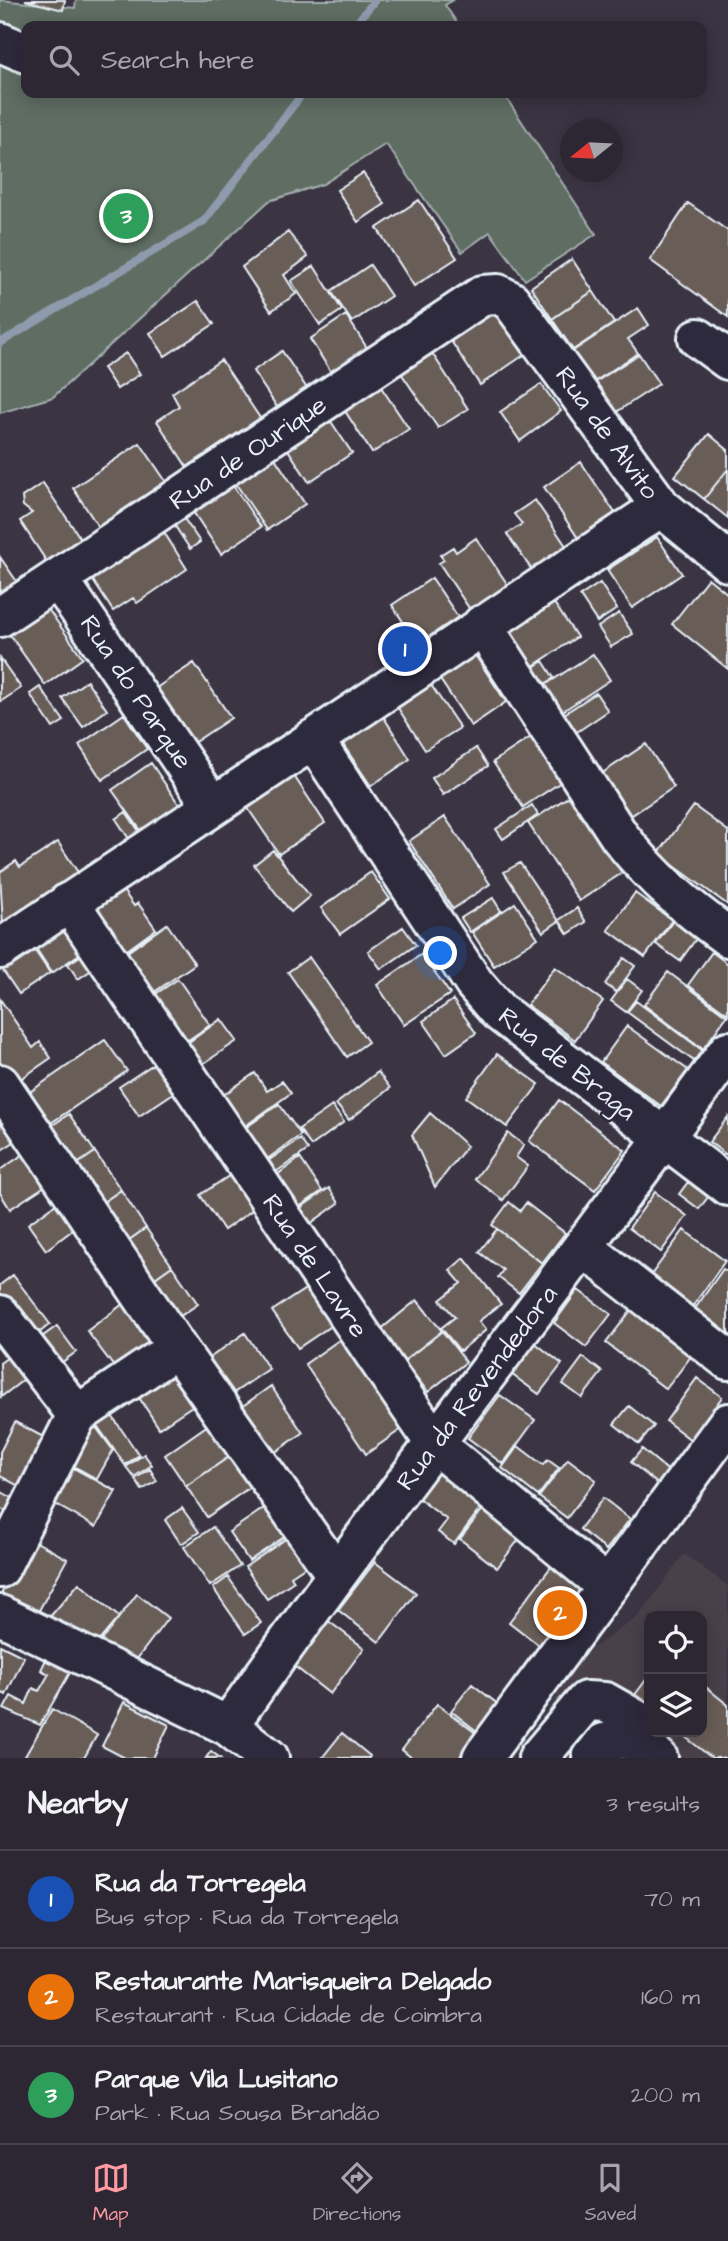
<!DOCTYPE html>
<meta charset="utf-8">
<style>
body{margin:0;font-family:"Architects Daughter",sans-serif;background:#38333e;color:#f1f3f6}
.controls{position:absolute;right:21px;bottom:21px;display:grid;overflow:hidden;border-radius:14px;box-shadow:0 4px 18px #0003}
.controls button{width:63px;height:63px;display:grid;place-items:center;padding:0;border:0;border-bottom:2px solid #48444d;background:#2c2732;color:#f1f3f6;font:35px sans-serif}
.compass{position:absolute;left:560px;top:119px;width:63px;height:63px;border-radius:50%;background:#2c2732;box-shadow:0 4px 18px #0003;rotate:252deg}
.you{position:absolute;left:441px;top:954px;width:24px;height:24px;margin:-18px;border:5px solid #fff;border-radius:50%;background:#1a73e8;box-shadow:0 0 0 10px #1a73e833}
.badge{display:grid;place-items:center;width:46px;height:46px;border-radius:50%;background:#ff9aa2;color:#fff;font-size:23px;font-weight:700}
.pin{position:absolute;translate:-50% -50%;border:4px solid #fff;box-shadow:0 2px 7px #0006}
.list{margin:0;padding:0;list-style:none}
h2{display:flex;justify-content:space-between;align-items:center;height:91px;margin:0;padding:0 28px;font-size:30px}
h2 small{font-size:23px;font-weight:400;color:#a6a5ac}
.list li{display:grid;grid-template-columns:46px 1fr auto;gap:21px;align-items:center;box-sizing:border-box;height:98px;padding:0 28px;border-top:2px solid #48444d}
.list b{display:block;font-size:26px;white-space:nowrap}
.list p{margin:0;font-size:23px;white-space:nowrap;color:#a6a5ac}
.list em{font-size:23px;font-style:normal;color:#a6a5ac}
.icon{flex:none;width:38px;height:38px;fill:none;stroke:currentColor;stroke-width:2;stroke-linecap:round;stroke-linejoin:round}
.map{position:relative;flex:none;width:728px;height:1758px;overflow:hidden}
.search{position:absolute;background:#2c2732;box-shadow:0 4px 18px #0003;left:21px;right:21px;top:21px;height:77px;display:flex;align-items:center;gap:18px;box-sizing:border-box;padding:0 24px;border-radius:14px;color:#a6a5ac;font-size:26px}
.sheet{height:385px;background:#2c2732}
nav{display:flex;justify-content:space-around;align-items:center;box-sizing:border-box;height:98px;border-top:2px solid #48444d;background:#2c2732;font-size:19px;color:#a6a5ac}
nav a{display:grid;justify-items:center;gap:4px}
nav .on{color:#ff9aa2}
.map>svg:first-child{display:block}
.built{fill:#49404a;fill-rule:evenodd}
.green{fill:#5f6d63;stroke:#a4afae;stroke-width:2}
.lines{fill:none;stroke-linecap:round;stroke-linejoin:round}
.stream{stroke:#8d9bad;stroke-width:8}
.building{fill:#695d59;stroke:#e8f1f8;stroke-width:2}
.minor-casing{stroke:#e8f1f8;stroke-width:44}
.minor{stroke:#2f2a3d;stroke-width:38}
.labels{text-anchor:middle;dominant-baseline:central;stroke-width:5;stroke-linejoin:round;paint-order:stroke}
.street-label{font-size:26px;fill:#e8f1f8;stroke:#2f2a3d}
</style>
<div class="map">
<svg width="728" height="1758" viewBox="0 0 728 1758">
<rect width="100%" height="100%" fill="#3b3443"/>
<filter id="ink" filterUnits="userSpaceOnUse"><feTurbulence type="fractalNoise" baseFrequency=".0143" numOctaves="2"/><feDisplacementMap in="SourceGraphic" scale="14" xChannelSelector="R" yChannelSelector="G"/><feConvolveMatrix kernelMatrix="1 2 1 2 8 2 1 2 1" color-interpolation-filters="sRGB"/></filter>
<g filter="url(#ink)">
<path class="built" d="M684 1554 728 1586V1758H520L580 1657 639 1616ZM649 1616H702V1732H649Z"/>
<path class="green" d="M0 0 75 8 76 0H453L445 5 459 26H26V93H503L596 234 525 280 490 232 462 252 386 144 323 184 269 201 53 397 0 413Z"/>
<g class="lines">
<path class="stream" d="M354 26 375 0
M0 343 204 221 303 93"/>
</g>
<path class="building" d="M25 0H65L63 10Z
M363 173 385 204 358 222 337 190Z
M419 200 457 258 414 286 377 228Z
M688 203 728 231V317L650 260Z
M288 232 308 257 284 275 296 294 271 311 242 267Z
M572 259 593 291 552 319 531 287Z
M370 265 391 296 352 322 331 291Z
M314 266 342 310 320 325 291 281Z
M593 291 614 323 573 350 552 319Z
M198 301 214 324 165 356 150 333Z
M638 308 649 325 628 339 638 353 594 382 573 351Z
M496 311 524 355 480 385 451 341Z
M346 315 369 351 333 375 310 339Z
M282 351 308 390 279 410 253 371Z
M126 353 140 374 117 389 103 368Z
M432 353 468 409 438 428 401 373Z
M639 354 659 384 615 413 594 383Z
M221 360 260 418 187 467 157 421 179 406 172 393Z
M541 384 561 411 520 441 500 412Z
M381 387 409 429 372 453 345 411Z
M328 417 352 453 309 482 285 445Z
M709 434 728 450V469L704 499 675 476Z
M140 443 169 486 101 531 73 488Z
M273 455 305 504 267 530 234 481Z
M581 462 615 513 578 538 544 487Z
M728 469V518L704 499Z
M43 483 83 542 49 565 20 521 32 513 23 506 22 497Z
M232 484 261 527 221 554 192 510Z
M535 500 566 546 532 570 507 534 522 524 514 514Z
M183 517 200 542 190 549 173 523Z
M162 529 187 569 137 603 133 598 113 611 90 576Z
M657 537 682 574 632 608 607 570Z
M476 538 508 585 471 611 439 563 444 560 440 555 453 547 456 552Z
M0 557 20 586 0 601Z
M432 578 458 617 418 644 392 605Z
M708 578 728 594V669L672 624Z
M600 583 617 609 597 622 580 596Z
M554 603 577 637 530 668 507 633Z
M48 609 83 658 45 685 10 635Z
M619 613 633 634 611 647 598 627Z
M593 654 610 680 560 713 542 687Z
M475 655 506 702 471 726 439 678Z
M0 658 21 688 0 702Z
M543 661 554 678 542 686 530 669Z
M194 663 231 718 190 745 153 690Z
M87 681 107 710 83 727 62 698Z
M431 685 460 728 425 750 398 708Z
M40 687 64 721 53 728 30 694Z
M596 693 608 711 574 734 561 716Z
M124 714 147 749 102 780 79 745Z
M383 716 410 759 371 786 342 743Z
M531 737 561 782 523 807 493 762Z
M646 744 674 787 626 819 598 776Z
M476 748 488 766 443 795 432 778Z
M151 763 180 806 142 832 112 790Z
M294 776 325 823 279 854 247 807Z
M571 795 622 873 579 901 528 823Z
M532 805 538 815 503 839 496 829Z
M694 806 728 831V905L658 854Z
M126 812 141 834 131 842 116 819Z
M445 817 490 884 453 909 409 841Z
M58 842 79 874 3 926 0 872 16 861 20 867Z
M273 850 310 896 291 912 254 865Z
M520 863 559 921 543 932 504 872Z
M371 872 390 899 340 934 321 908Z
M122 889 134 906 138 903 156 929 119 956 88 913Z
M635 893 672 920 645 957 608 930Z
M493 898 501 911 470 932 461 918Z
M515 903 538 938 494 966 472 932Z
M577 908 586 922 568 934 559 920Z
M673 921 696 939 680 961 656 944Z
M62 924 81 953 52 973 33 944Z
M167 924 195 964 147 997 119 958Z
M403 927 416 945 381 969 368 951Z
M31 945 50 973 19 994 0 966Z
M712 952 728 964V1014L688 985Z
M83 954 93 969 78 979 68 964Z
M422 954 450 994 404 1025 377 985Z
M309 957 368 1042 347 1057 288 972Z
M624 958 635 966 616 992 605 984Z
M555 967 603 1001 575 1040 527 1005Z
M668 972 727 1016 703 1049 644 1005Z
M178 979 210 1025 181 1045 148 999Z
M627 979 642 990 626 1012 611 1001Z
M0 999 33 1048 40 1042 51 1058 12 1085 0 1067Z
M453 1000 476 1033 446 1054 423 1021Z
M636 1001 702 1050 694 1061 627 1012Z
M221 1019 237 1041 197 1068 182 1047Z
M627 1026 688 1070 661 1106 601 1062Z
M105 1040 127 1071 45 1127 24 1096Z
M497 1054 539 1084 507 1127 466 1097Z
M155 1063 175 1092 139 1116 119 1087Z
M378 1072 390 1088 349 1120 336 1104Z
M255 1073 267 1091 282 1081 291 1093 241 1129 219 1098Z
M559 1100 625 1150 595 1190 529 1141Z
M279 1104 301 1135 263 1162 241 1131Z
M332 1106 344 1122 311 1146 299 1129Z
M430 1113 467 1146 435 1187 412 1135Z
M69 1114 95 1152 70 1169 44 1131Z
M728 1117V1156L709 1142Z
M0 1121 14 1142 0 1151Z
M508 1133 524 1145 516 1157 528 1166 503 1200 475 1179Z
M300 1139 308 1150 273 1174 265 1163Z
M95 1152 121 1190 96 1207 70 1169Z
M24 1154 45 1186 10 1209 0 1193V1170Z
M300 1158 322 1191 292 1212 270 1180Z
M235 1172 258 1206 224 1230 200 1195Z
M688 1182 708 1197 699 1209 679 1194Z
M329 1188 339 1203 304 1228 293 1213Z
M121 1190 146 1228 122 1245 96 1207Z
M655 1192 687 1216 661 1252 629 1228Z
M509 1202 520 1211 526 1203 565 1233 542 1263 492 1225Z
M56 1204 74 1229 46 1250 28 1224Z
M146 1228 172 1266 148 1283 122 1245Z
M497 1229 542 1263 519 1293 498 1277 503 1270 479 1252Z
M684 1230 725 1261 690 1310 648 1279Z
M464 1258 501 1304 479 1321 486 1330 460 1351 441 1328 455 1317 440 1300 461 1283 450 1270Z
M172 1266 198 1304 173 1321 148 1283Z
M723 1269 728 1272V1335L694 1310Z
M13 1275 50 1324 34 1337 0 1293V1285Z
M307 1288 332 1325 298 1348 272 1311Z
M578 1290 611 1314 586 1347 554 1323Z
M417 1300 442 1331 404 1361 380 1330Z
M123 1304 154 1345 118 1372 87 1331Z
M632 1309 692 1355 666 1389 606 1343Z
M57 1326 76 1352 54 1368 35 1342Z
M442 1331 466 1362 428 1392 404 1361Z
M245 1333 269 1369 232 1394 208 1359Z
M342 1338 403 1428 366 1454 305 1364Z
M534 1342 562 1364 539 1394 511 1374Z
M15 1352 31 1374 1 1397 0 1363Z
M583 1357 602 1372 582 1398 563 1384Z
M174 1372 195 1404 159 1428 138 1396Z
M697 1378 722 1397 691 1440 666 1421Z
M271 1386 303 1433 268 1457 237 1410Z
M500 1395 535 1420 503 1464 468 1438Z
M629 1406 654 1426 639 1444 614 1424Z
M108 1410 139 1455 125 1465 93 1420Z
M15 1422 49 1440 24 1489 0 1476V1452Z
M92 1422 113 1450 97 1479 70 1464Z
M208 1425 229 1457 186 1486 165 1455Z
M518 1446 543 1465 548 1460 559 1468 538 1496 502 1468Z
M642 1449 671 1473 660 1486 631 1462Z
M144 1454 152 1465 134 1477 126 1467Z
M229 1457 250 1487 207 1517 186 1486Z
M568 1459 596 1480 567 1518 539 1497Z
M70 1466 116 1491 96 1527 51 1502Z
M150 1469 157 1481 142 1490 135 1479Z
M438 1471 483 1505 454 1544 438 1532 447 1520 418 1498Z
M0 1491 18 1501 10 1514 0 1508Z
M603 1498 630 1519 606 1550 580 1529Z
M270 1504 290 1533 249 1561 229 1532Z
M182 1508 199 1532 181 1544 165 1520Z
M483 1509 520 1538 497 1568 460 1539Z
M213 1527 240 1566 210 1586 184 1547Z
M287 1538 306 1566 291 1576 294 1581 267 1599 245 1567Z
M31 1539 67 1559 36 1616 0 1596Z
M375 1562 416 1593 379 1642 338 1610Z
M554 1563 585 1586 540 1646 509 1622Z
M228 1577 261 1623 245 1634 213 1588Z
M79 1583 119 1617 94 1647 67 1624 61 1631 48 1619Z
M137 1594 168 1618 130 1668 99 1644Z
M327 1620 364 1648 330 1694 293 1665Z
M0 1645 24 1657 6 1695 0 1692Z
M46 1659 71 1671 40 1725 4 1709 11 1696 26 1704 33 1688 39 1691 49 1674 41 1670Z
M649 1676V1708L634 1696Z
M472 1684 499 1705 478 1732 451 1711Z
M702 1684 728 1705V1758H712L679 1732H702Z
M124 1702 169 1725 153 1758H125L102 1746Z
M437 1704 477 1734 459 1758H412L402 1750Z
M52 1709 97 1735 84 1758H24Z
M342 1733 370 1756 369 1758H322Z
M211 1751 220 1758H206Z"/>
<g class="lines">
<g class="minor-casing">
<path id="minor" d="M0 42 26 53
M698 338 728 360
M59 580 212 805
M0 617 483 295 498 294 511 301 661 507 728 562
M482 625 620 837C653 879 685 906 728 937
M313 739 474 983 498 1011 728 1186
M69 902 436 1445 608 1587
M0 949 661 507
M0 1084 177 1348 335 1573
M583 1247 728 1360
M0 1315 77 1415
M0 1568 77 1415 177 1348
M0 1615 228 1726 269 1758
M228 1726C389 1497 563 1278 728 1051
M482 1758 728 1423
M538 1758 586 1701 605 1702 649 1727
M592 1758 604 1743 627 1738 658 1758"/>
</g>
<use href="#minor" class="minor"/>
</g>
</g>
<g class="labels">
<g class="street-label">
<text transform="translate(607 433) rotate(54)">Rua de Alvito</text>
<text transform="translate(248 453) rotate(-34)">Rua de Ourique</text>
<text transform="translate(136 692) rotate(56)">Rua do Parque</text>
<text transform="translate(567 1064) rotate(38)">Rua de Braga</text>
<text transform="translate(315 1266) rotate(56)">Rua de Lavre</text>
<text transform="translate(477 1388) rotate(-53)">Rua da Revendedora</text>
</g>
</g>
</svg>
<div class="controls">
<button><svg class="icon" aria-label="locate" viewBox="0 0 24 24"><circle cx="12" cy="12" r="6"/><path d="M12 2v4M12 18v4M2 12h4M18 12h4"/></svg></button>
<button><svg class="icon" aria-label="layers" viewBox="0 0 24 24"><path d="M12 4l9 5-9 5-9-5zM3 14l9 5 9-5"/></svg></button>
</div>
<svg class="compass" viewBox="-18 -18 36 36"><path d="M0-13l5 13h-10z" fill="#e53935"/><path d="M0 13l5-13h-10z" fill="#a6a5ac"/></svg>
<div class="you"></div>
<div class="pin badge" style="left:405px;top:649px;background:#1a4fb4">1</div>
<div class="pin badge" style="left:560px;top:1613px;background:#e8710a">2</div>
<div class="pin badge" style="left:126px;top:216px;background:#2e9e5b">3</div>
<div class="search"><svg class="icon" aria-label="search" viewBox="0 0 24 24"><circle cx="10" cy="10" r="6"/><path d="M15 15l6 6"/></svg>Search here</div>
</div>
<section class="sheet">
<h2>Nearby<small>3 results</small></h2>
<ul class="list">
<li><span class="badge" style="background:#1a4fb4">1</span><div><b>Rua da Torregela</b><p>Bus stop · Rua da Torregela</p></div><em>70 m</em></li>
<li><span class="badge" style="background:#e8710a">2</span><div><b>Restaurante Marisqueira Delgado</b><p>Restaurant · Rua Cidade de Coimbra</p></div><em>160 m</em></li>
<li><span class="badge" style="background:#2e9e5b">3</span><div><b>Parque Vila Lusitano</b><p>Park · Rua Sousa Brandão</p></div><em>200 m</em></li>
</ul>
</section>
<nav>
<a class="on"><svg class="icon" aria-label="map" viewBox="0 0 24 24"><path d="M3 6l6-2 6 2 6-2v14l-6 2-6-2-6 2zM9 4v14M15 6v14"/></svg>Map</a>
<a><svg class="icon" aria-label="directions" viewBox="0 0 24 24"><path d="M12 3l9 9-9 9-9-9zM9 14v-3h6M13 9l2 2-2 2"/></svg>Directions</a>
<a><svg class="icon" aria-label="saved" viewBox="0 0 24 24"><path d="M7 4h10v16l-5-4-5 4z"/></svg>Saved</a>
</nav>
